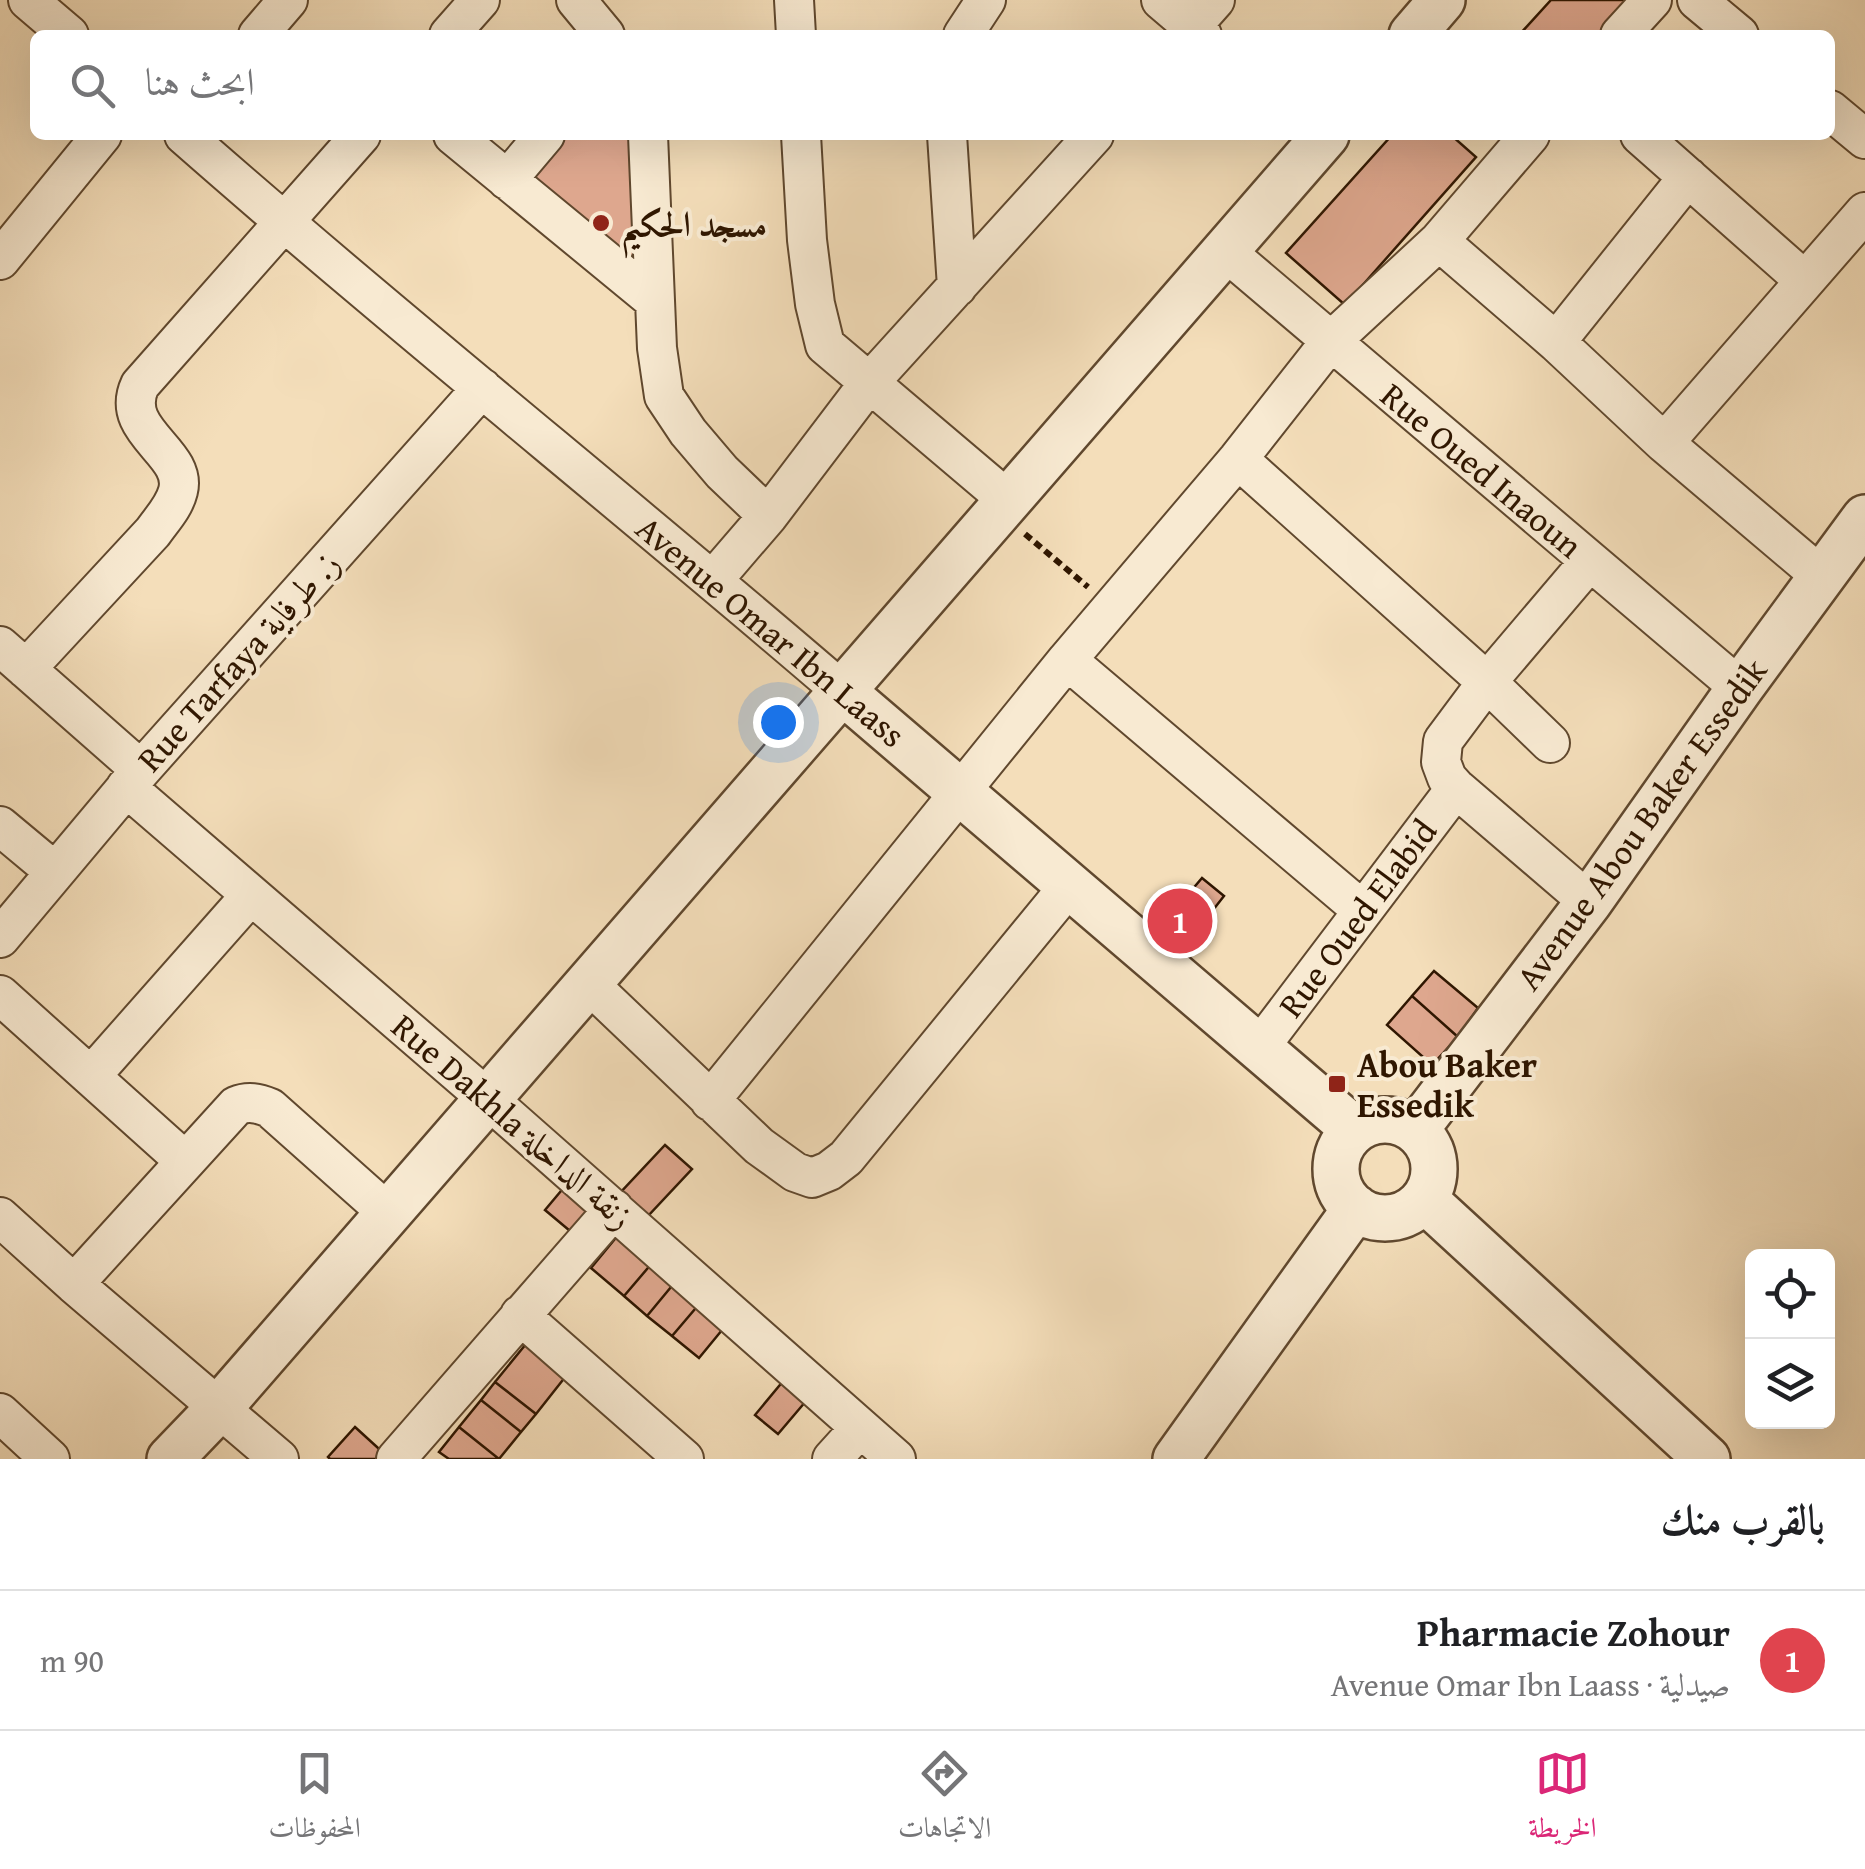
<!DOCTYPE html>
<html lang="ar">
<meta charset="utf-8">
<style>
body{margin:0;font-family:"Gentium Book Plus",Amiri,serif;background:#f6f6f6;color:#202124;direction:rtl}
.controls{position:absolute;right:30px;bottom:30px;display:grid;overflow:hidden;border-radius:15px;box-shadow:0 10px 40px #0002}
.controls button{width:90px;height:90px;display:grid;place-items:center;padding:0;border:0;border-bottom:2px solid #e0e0e0;background:#fff;color:#202124;font:50px sans-serif}
.you{position:absolute;left:778px;top:722px;width:35px;height:35px;margin:-25px;border:8px solid #fff;border-radius:50%;background:#1a73e8;box-shadow:0 0 0 15px #1a73e833}
.badge{display:grid;place-items:center;width:65px;height:65px;border-radius:50%;background:#db2777;color:#fff;font-size:32px;font-weight:700}
.pin{position:absolute;translate:-50% -50%;border:5px solid #fff;box-shadow:0 2px 10px #0006}
.list{margin:0;padding:0;list-style:none}
h2{display:flex;justify-content:space-between;align-items:center;height:130px;margin:0;padding:0 40px;font-size:42px}
h2 small{font-size:32px;font-weight:400;color:#757577}
.list li{display:grid;grid-template-columns:65px 1fr auto;gap:30px;align-items:center;box-sizing:border-box;height:140px;padding:0 40px;border-top:2px solid #e0e0e0}
.list b{display:block;font-size:38px;white-space:nowrap}
.list p{margin:0;font-size:32px;white-space:nowrap;color:#757577}
.list em{font-size:32px;font-style:normal;color:#757577}
.icon{flex:none;width:55px;height:55px;fill:none;stroke:currentColor;stroke-width:2;stroke-linecap:round;stroke-linejoin:round}
.map{position:relative;flex:none;width:1865px;height:1459px;overflow:hidden;direction:ltr}
.search{position:absolute;background:#fff;box-shadow:0 10px 40px #0002;left:30px;right:30px;top:30px;height:110px;display:flex;align-items:center;gap:25px;box-sizing:border-box;padding:0 35px;border-radius:15px;color:#757577;font-size:38px}
.sheet{height:270px;background:#fff}
nav{display:flex;justify-content:space-around;align-items:center;box-sizing:border-box;height:140px;border-top:2px solid #e0e0e0;background:#fff;font-size:28px;color:#757577}
nav a{display:grid;justify-items:center;gap:5px}
nav .on{color:#db2777}
.map>svg:first-child{display:block}
.building{fill:#dea78e;stroke:#2f1600;stroke-width:2.5}
.lines{fill:none;stroke-linecap:round;stroke-linejoin:round}
.minor-casing{stroke:#60482e;stroke-width:42}
.tertiary-casing{stroke:#60482e;stroke-width:50}
.path{stroke:#2f1600;stroke-width:6;stroke-dasharray:8 5;stroke-linecap:butt}
.minor{stroke:#f8ead2;stroke-width:38}
.tertiary{stroke:#f8ead2;stroke-width:45}
.poi-dot{fill:#8f2418;stroke:#f8ead2;stroke-width:4}
.labels{text-anchor:middle;dominant-baseline:central;stroke-width:8;stroke-linejoin:round;paint-order:stroke}
.poi-label{font-size:35px;font-weight:bold;fill:#2f1600;stroke:#f8ead2;text-anchor:start}
.street-label{font-size:35px;fill:#2f1600;stroke:#f8ead2}
</style>
<div class="map">
<svg width="1865" height="1459" viewBox="0 0 1865 1459">
<rect width="100%" height="100%" fill="#f4deba"/>
<filter id="stains"><feTurbulence type="fractalNoise" baseFrequency=".002" numOctaves="4"/><feColorMatrix values="0 0 0 0 .2 0 0 0 0 .09 0 0 0 0 .02 0 0 0 .5 -.17"/></filter>
<radialGradient id="worn" r=".72"><stop offset=".6" stop-color="#630" stop-opacity="0"/><stop offset="1" stop-color="#630" stop-opacity=".3"/></radialGradient>
<path class="building" d="M1551 0H1637L1605 35H1519Z
M553 135H629L638 259 609 260 525 187Z
M1392 135H1451L1476 157 1345 305 1286 253Z
M1202 878 1224 896 1202 924 1179 905Z
M1434 971 1478 1008 1458 1037 1412 996Z
M1412 996 1458 1037 1432 1065 1387 1025Z
M665 1145 692 1169 647 1217 620 1193Z
M566 1185 603 1215 582 1241 545 1210Z
M619 1234 653 1262 624 1296 591 1268Z
M653 1262 676 1281 647 1316 624 1296Z
M676 1281 701 1302 672 1336 647 1316Z
M701 1302 727 1324 699 1358 672 1336Z
M526 1344 566 1376 536 1414 495 1382Z
M789 1374 812 1394 778 1434 755 1415Z
M495 1382 536 1414 521 1432 481 1400Z
M481 1400 521 1432 499 1459 459 1427Z
M355 1427 388 1457 386 1459H330L328 1457Z
M459 1427 499 1459H449L439 1452Z"/>
<g class="lines">
<g class="minor-casing">
<path id="minor" d="M28 0 69 35
M576 0 605 35
M794 0 796 35
M1161 0 1202 35
M1697 0 1739 35
M258 35 288 0
M449 35 480 0
M963 35 986 0
M1184 35 1215 0
M1620 35 1652 0
M1830 110 1865 139
M184 135C400 325 625 504 842 691
M453 135 655 301
M648 135 657 348 664 396 688 432 722 472 768 516
M801 135 807 240 815 304 825 345 1009 501
M947 135 957 287
M1640 135 1804 280
M507 180 545 135
M1439 241 1556 342 1664 443 1821 576
M1225 251 1740 688
M0 260 102 135
M1556 342 1688 177
M1664 443 1865 212
M1238 459 1487 682 1550 743
M713 580 768 516 869 383 1094 135
M0 646 141 770
M1067 660 1362 910
M26 669 153 532C162 519 174 507 178 491 188 452 118 432 140 385L361 135
M126 787 488 1099 896 1459
M0 826 54 871
M1589 902 1456 788 1447 778 1441 762 1443 741 1487 682 1589 562
M0 938 141 770 482 388
M588 983 759 1146 795 1172 812 1178 829 1171 846 1158 1069 886
M0 995 185 1161
M1259 1048 1456 788
M91 1076 251 895
M710 1101 1067 660 1238 459 1330 342 1439 241 1530 135
M0 1217 74 1284 279 1459
M74 1284 236 1106C248 1101 258 1103 270 1108L388 1213
M520 1315 684 1459
M0 1413 50 1459
M396 1459 614 1209
M832 1459 860 1428"/>
</g>
<g class="tertiary-casing">
<path id="tertiary" d="M1412 35 1442 0
M842 691 1355 1130
M1336 1169a49 49 0 1 1 98 0a49 49 0 1 1-98 0Z
M1415 1130 1589 902 1740 688 1865 518
M1424 1199 1707 1459
M170 1459 219 1408 1326 135
M1176 1459 1356 1208"/>
</g>
<path class="path" d="M1025 534 1088 587"/>
<use href="#minor" class="minor"/>
<use href="#tertiary" class="tertiary"/>
</g>
<g class="poi-dot">
<circle cx="601" cy="223" r="10"/>
<rect x="1327" y="1074" width="20" height="20" rx="5"/>
</g>
<g class="labels">
<g class="poi-label">
<text x="621" y="223">مسجد الحكيم</text>
<text x="1357" y="1064">Abou Baker<tspan x="1357" dy="40">Essedik</tspan></text>
</g>
<g class="street-label">
<text transform="translate(1482 470) rotate(40)">Rue Oued Inaoun</text>
<text transform="translate(771 631) rotate(40)">Avenue Omar Ibn Laass</text>
<text transform="translate(238 661) rotate(-48)">Rue Tarfaya ز. طرفاية</text>
<text transform="translate(1641 824) rotate(-54)">Avenue Abou Baker Essedik</text>
<text transform="translate(1357 918) rotate(-53)">Rue Oued Elabid</text>
<text transform="translate(513 1121) rotate(41)">Rue Dakhla زنقة الداخلة</text>
</g>
</g>
<rect width="100%" height="100%" filter="url(#stains)"/>
<rect width="100%" height="100%" fill="url(#worn)"/>
</svg>
<div class="controls">
<button><svg class="icon" aria-label="locate" viewBox="0 0 24 24"><circle cx="12" cy="12" r="6"/><path d="M12 2v4M12 18v4M2 12h4M18 12h4"/></svg></button>
<button><svg class="icon" aria-label="layers" viewBox="0 0 24 24"><path d="M12 4l9 5-9 5-9-5zM3 14l9 5 9-5"/></svg></button>
</div>
<div class="you"></div>
<div class="pin badge" style="left:1180px;top:921px;background:#e0444e">1</div>
<div class="search"><svg class="icon" aria-label="search" viewBox="0 0 24 24"><circle cx="10" cy="10" r="6"/><path d="M15 15l6 6"/></svg>ابحث هنا</div>
</div>
<section class="sheet">
<h2>بالقرب منك<small></small></h2>
<ul class="list">
<li><span class="badge" style="background:#e0444e">1</span><div><b>Pharmacie Zohour</b><p>صيدلية · Avenue Omar Ibn Laass</p></div><em>90 m</em></li>
</ul>
</section>
<nav>
<a class="on"><svg class="icon" aria-label="map" viewBox="0 0 24 24"><path d="M3 6l6-2 6 2 6-2v14l-6 2-6-2-6 2zM9 4v14M15 6v14"/></svg>الخريطة</a>
<a><svg class="icon" aria-label="directions" viewBox="0 0 24 24"><path d="M12 3l9 9-9 9-9-9zM9 14v-3h6M13 9l2 2-2 2"/></svg>الاتجاهات</a>
<a><svg class="icon" aria-label="saved" viewBox="0 0 24 24"><path d="M7 4h10v16l-5-4-5 4z"/></svg>المحفوظات</a>
</nav>
